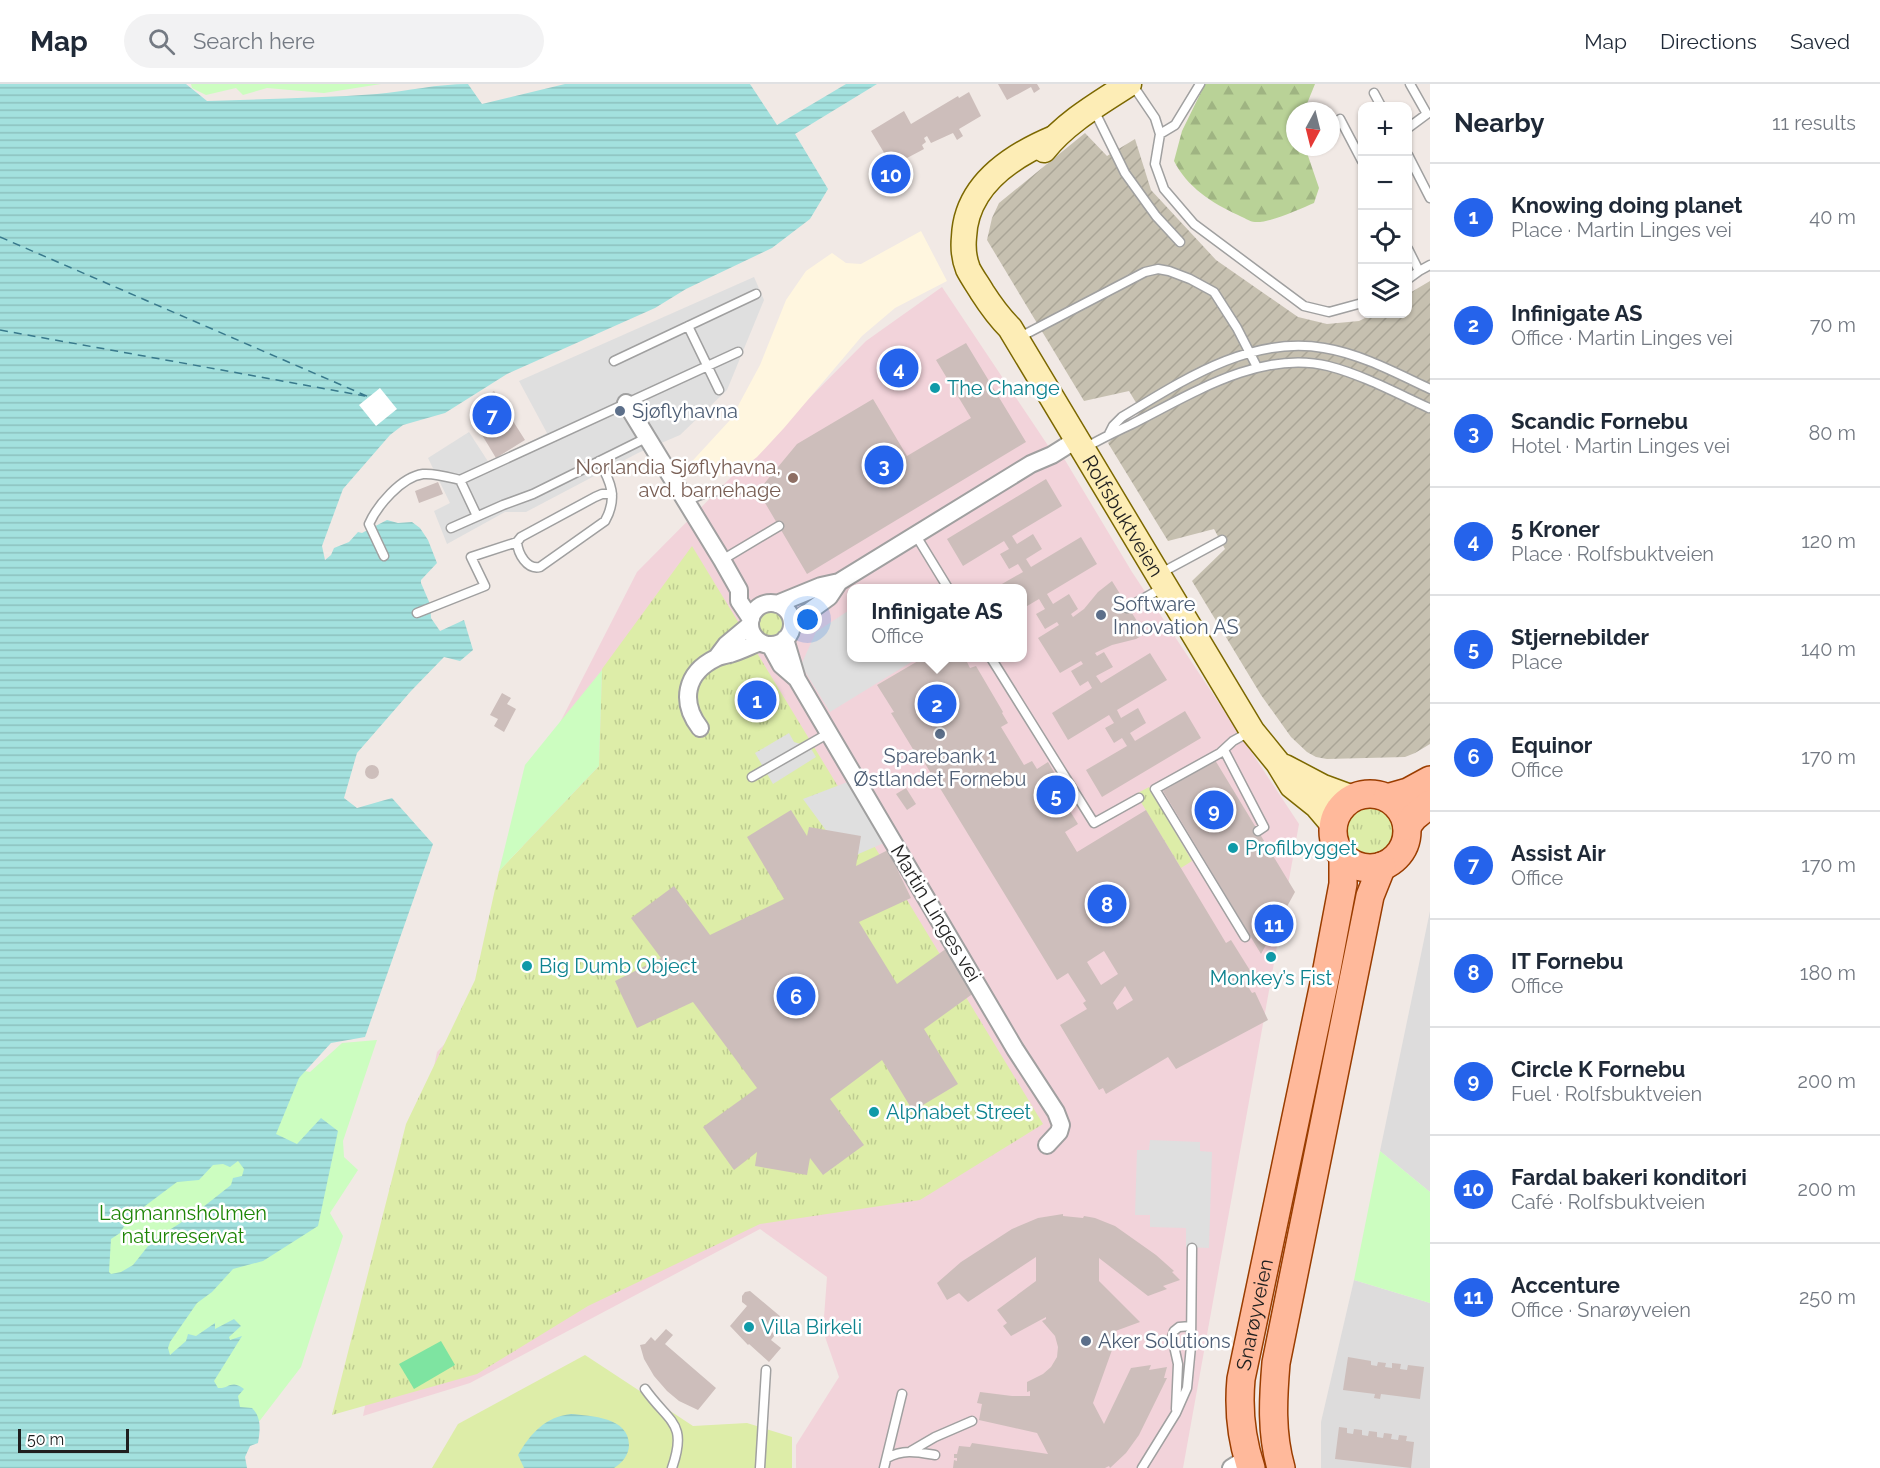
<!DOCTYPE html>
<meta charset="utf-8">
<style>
body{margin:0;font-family:Raleway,sans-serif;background:#f2f2f3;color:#1f2937}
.controls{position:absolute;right:18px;top:18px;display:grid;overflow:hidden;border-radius:12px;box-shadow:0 2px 4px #0004}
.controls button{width:54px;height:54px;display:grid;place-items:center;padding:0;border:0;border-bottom:2px solid #e0e1e3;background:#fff;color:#1f2937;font:30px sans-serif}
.compass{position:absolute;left:1286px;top:18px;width:54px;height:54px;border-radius:50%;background:#fff;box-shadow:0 2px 4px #0004;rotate:187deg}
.scale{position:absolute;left:18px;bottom:15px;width:111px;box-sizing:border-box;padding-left:6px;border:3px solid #1f1f1f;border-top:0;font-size:16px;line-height:21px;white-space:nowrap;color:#1f1f1f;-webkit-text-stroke:4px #fff;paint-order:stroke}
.you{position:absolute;left:808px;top:536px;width:21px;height:21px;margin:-15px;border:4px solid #fff;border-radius:50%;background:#1a73e8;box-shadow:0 0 0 9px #1a73e833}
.badge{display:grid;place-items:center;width:39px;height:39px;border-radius:50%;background:#2563eb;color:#fff;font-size:20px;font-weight:700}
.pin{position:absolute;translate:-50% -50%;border:3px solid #fff;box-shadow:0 2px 6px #0006}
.popup{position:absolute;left:847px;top:500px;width:180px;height:78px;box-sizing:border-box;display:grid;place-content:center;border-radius:12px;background:#fff;filter:drop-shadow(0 2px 4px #0005);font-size:20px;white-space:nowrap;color:#747a83}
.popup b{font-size:22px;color:#1f2937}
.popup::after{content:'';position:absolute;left:50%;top:100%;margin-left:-12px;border:12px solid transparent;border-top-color:#fff}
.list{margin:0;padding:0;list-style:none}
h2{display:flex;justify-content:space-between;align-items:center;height:78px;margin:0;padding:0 24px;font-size:26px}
h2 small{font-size:20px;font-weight:400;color:#747a83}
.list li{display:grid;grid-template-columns:39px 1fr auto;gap:18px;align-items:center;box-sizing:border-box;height:108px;padding:0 24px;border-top:2px solid #e0e1e3}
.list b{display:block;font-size:22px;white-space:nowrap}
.list p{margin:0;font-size:20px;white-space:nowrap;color:#747a83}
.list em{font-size:20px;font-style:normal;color:#747a83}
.icon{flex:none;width:33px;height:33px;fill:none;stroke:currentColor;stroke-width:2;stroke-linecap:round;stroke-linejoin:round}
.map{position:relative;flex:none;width:1430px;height:1384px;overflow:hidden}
header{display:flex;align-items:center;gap:36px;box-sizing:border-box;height:84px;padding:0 30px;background:#fff;border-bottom:2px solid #e0e1e3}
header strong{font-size:28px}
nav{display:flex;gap:33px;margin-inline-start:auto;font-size:21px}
.search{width:420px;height:54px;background:#f2f2f3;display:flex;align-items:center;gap:15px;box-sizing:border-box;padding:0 21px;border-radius:33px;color:#747a83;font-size:22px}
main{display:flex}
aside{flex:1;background:#fff}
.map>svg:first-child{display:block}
.residential{fill:#dddcdc}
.commercial{fill:#f2d3da;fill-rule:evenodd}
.education{fill:#fff6df}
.construction{fill:url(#construction-furrows)}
.grass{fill:url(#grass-tufts)}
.forest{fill:url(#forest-firs)}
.park{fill:#ccfdc0}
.garden{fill:#ddeda8}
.pitch{fill:#7ee4a1}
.parking{fill:#dfdfdf}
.water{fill:url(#water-rules);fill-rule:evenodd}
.pier{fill:#fff}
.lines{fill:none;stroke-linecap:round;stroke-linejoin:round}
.ferry{stroke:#38798c;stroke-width:1.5;stroke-dasharray:8 6;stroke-linecap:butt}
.building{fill:#cdbebb;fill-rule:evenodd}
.lane-casing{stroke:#a0a0a0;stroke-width:11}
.street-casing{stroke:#a0a0a0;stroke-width:20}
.secondary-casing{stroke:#7c6800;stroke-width:27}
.primary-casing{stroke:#9a3d00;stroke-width:30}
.lane{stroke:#fff;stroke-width:8}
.street{stroke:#fff;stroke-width:16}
.secondary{stroke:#fdedb6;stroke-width:24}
.primary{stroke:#ffb99b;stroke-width:27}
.culture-dot{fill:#0f9aa8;stroke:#fff;stroke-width:2}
.service-dot{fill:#5c6f8a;stroke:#fff;stroke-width:2}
.education-dot{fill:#8d6e63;stroke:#fff;stroke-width:2}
.labels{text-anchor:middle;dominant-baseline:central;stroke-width:5;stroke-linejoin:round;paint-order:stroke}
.culture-label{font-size:20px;fill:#0d838f;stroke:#fff;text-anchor:start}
.service-label{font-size:20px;fill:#4e5e75;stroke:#fff;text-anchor:start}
.education-label{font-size:20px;fill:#785e54;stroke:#fff;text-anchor:end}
.street-label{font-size:20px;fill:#1f1f1f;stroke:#fff}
.park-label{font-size:20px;fill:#1d8505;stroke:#fff}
</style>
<header>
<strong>Map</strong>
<div class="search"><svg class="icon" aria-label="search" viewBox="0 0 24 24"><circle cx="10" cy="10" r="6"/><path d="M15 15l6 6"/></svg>Search here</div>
<nav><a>Map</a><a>Directions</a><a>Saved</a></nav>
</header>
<main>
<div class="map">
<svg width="1430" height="1384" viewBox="0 0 1430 1384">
<defs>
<pattern id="construction-furrows" width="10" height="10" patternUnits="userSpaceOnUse" patternTransform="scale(1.5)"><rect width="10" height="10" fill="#c6c0b0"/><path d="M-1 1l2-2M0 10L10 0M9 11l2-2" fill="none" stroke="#aaa597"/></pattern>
<pattern id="grass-tufts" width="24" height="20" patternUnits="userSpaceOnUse" patternTransform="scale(1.5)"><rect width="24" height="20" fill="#ddeda8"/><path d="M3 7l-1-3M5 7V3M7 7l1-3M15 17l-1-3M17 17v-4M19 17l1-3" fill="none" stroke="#bdcb90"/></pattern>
<pattern id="forest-firs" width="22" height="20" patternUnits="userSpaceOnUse" patternTransform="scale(1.5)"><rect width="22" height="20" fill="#b9d297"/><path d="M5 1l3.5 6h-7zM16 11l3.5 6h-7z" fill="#9fb482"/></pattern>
<pattern id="water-rules" width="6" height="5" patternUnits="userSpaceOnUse" patternTransform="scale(1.5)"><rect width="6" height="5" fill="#a3e1de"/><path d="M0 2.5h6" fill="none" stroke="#8cc1be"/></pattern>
</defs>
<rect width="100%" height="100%" fill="#f1e9e5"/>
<path class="residential" d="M1430 827V1108L1380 1067Z
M1354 1196 1430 1219V1384H1321V1338Z"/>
<path class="commercial" d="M942 203 1053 369 1059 366 1132 488 1299 740 1183 1384H796V1361L839 1293 823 1247 827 1193 760 1145 470 1299 363 1332 437 968 483 920 549 660 637 488 866 257ZM852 504H1022V574H852Z"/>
<path class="education" d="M921 147 947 197 895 224 862 252 784 344 757 373 733 392 695 391 685 385 731 335 760 281 786 216 806 187 832 169 846 179 861 180Z"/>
<path class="construction" d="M1085 49 1107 72 1135 55 1151 106 1216 176 1298 233 1327 240 1359 237 1373 230H1408V210L1430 197V660L1415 669 1405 673 1327 675 1316 673 1307 668 1291 653 1261 611 1192 497 1225 465 1214 445 1168 457 1108 359 1141 327 1129 307 1084 317 987 156 992 134 999 119Z"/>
<path class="grass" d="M692 462 1043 1040 920 1116 760 1140 588 1222 477 1290 332 1331 406 1040 475 896 499 787 599 682 602 585Z
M756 541a15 15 0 1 1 30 0a15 15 0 1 1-30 0Z
M1149 703 1192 777 1181 784 1136 710Z
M1345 746a24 24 0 1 1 48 0a24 24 0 1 1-48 0Z"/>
<path class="forest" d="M1205 0H1315L1304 27H1295V63H1305L1319 104 1314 119C1300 125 1270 139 1255 138 1250 138 1243 133 1238 131 1212 119 1187 103 1174 77L1182 47Z"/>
<path class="park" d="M191 0H381L324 9 267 4 243 11 236 4 206 11 192 4Z
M602 586 599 682 499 787 525 681Z
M377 956 343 1057 344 1073 358 1086 330 1129 343 1152 301 1283 258 1339 239 1336 0 1136 270 980 310 988 342 959Z
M1380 1067 1430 1108V1219L1354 1196Z"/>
<path class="garden" d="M585 1271 693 1342 747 1339 792 1353V1384H432L458 1340Z"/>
<path class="pitch" d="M441 1257 455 1281 414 1305 399 1280Z"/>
<path class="parking" d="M754 193 764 216 727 306 680 351 638 369 526 428H505L447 460 434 427 450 419 428 374 469 348 489 379 547 349 519 297Z
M851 525 852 574H911L913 577 830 628 801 581 816 548Z
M789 649 794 658 810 663 816 673 773 700 755 669Z
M858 694 893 755 847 775 803 715Z
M1150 1056 1200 1058V1067L1212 1068 1209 1164 1186 1163V1144L1150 1143V1131H1135L1137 1066H1149Z"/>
<path class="water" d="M0 0H186L207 17C264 15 321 14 377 10 408 7 437 0 468 0L482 20 565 0H750L777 41 846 0H877L795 50 828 105 810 135 772 164 686 205 655 224 507 290 445 329 403 341 390 351 343 405 322 462 325 476 331 471 334 464 349 458 358 448 362 449 387 436 398 439 412 438 420 444 428 456 437 479 421 496V499L430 520 431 534 440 547 464 536 473 566 460 577 444 573 411 607 357 669 344 714 357 724 392 714 433 760 365 953 331 959 299 994 276 1050 297 1060 321 1034 338 1047 318 1142 263 1177 233 1185 212 1208 197 1219 170 1258 168 1264 170 1271 186 1257 188 1250 196 1252 215 1239V1245L234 1235 241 1242 229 1253 230 1256 242 1252 214 1297 218 1304C230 1305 230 1295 244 1305L238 1312 240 1323 252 1324C262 1334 260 1346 258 1359L250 1362 245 1373 247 1384H0ZM238 1077 244 1085 242 1092 233 1094 231 1101 193 1131 152 1157 133 1181 121 1188 111 1190 109 1188 111 1155 120 1149 129 1134 177 1098 199 1096 213 1081 223 1080 230 1083Z
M571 1330C591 1332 629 1333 629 1361 629 1371 622 1379 614 1384H524L518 1371C531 1349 545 1333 571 1330Z"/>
<path class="pier" d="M380 304 397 325 376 342 359 321Z"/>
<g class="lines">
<path class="ferry" d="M0 153 369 313
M0 246 365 312"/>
</g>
<path class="building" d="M998 0H1037L1040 5 1034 9 1031 3 1007 16Z
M969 8 981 32 959 45 963 52 957 56 953 49 931 59 927 52 924 54 926 58 922 61 924 65 892 82 871 47 904 27 911 40 958 12 959 14Z
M966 259 1026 358 807 490 758 407 797 360 873 315 907 372 971 334 936 276Z
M494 307 525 356 496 374 476 341 482 337 472 321Z
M1046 395 1062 422 1012 452 1017 460 1033 450 1042 465 1026 475 1031 483 1081 453 1097 480 1047 510 1053 520 1069 510 1078 525 1071 530 1073 533 1084 525 1098 508 1112 497 1145 550 1136 555 1112 561 1095 569 1097 572 1104 568 1113 583 1096 592 1101 599 1150 569 1167 596 1117 626 1121 634 1138 624 1146 639 1130 649 1135 657 1185 627 1201 654 1102 713 1086 686 1127 662 1122 654 1114 659 1105 644 1114 639 1109 631 1068 656 1052 629 1092 604 1088 597 1080 602 1071 587 1083 580 1081 577 1060 589 1038 554 1059 541 1057 538 1045 545 1036 530 1045 525 1039 515 1022 525V504H995L1023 488 1018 480 1009 485 1000 470 1009 465 1004 457 963 482 947 455Z
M438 398 443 410 419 419 415 407Z
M920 574H970L971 576 967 578 970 584 976 582 1003 628 1002 629 1008 639 1001 643 1024 681 1032 677 1037 685 1048 678 1057 693 1051 696 1078 740 1065 748 1077 768 1146 726 1226 859 1231 856 1251 888 1242 893 1252 909 1255 908 1268 936 1176 985 1168 973 1106 1010 1103 1004 1099 1006 1060 941 1087 925 1083 919 1086 917 1068 889 1057 896 924 678 922 680 891 629 894 628 877 601 918 577 920 578 922 577ZM1104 867 1118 890 1101 901 1087 878ZM1125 902 1133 916 1117 926 1113 919Z
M502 609 511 614 507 620 516 625 504 648 494 642 498 635 490 631Z
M1215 676 1295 808 1261 870 1163 707Z
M365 688a7 7 0 1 1 14 0a7 7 0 1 1-14 0Z
M906 704 916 720 907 726 896 710Z
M791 726 807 752 809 743 861 752 856 782 888 766 911 814 859 838 897 900 947 864 978 906 924 945 958 1000 913 1027 882 976 830 1015 864 1061 823 1091 810 1074 807 1091 755 1082 757 1068 734 1086 703 1043 757 1004 693 918 637 944 615 897 661 874 631 834 674 802 710 851 784 815 747 753Z
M1063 1130V1132L1083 1134 1084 1132 1095 1134 1115 1142 1156 1171 1174 1187 1172 1188 1180 1196 1163 1202 1167 1205 1148 1212 1099 1174V1197L1140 1238 1110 1249 1118 1261 1110 1263 1112 1266 1093 1319 1104 1340 1131 1284 1151 1281 1149 1286 1167 1283 1164 1294H1167L1139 1351 1126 1369 1110 1384 1109 1382 1105 1384H953L954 1376 957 1377V1374H954V1370H957L959 1362 970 1363 972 1359 1048 1370 1037 1349 979 1336 982 1320 977 1319 980 1308 1012 1312H1030V1307L1027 1308V1298L1043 1290 1051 1283 1057 1273 1058 1263 1055 1252 1042 1237 1046 1235V1233L1011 1252 1003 1242 1007 1239 997 1226 1036 1197V1173L968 1218 959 1209 947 1216 937 1199 961 1178 1012 1145 1038 1134Z
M750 1207 781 1233 771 1244 768 1241 767 1243 775 1251 771 1256 781 1264 769 1278 749 1260 748 1261 730 1242 747 1222 742 1218V1212L745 1208Z
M666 1245 673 1251 665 1260 716 1304 698 1326 679 1317 667 1307 654 1292 644 1275 640 1261 645 1260 651 1253 655 1257Z
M1348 1273 1371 1277V1281L1377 1282 1378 1278 1386 1279 1385 1283 1392 1284V1279L1401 1280 1400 1285 1407 1286 1408 1281 1424 1283 1420 1315 1381 1310 1380 1315 1374 1314 1375 1310 1343 1306Z
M1339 1343 1347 1344V1349L1353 1350 1354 1345 1362 1346V1351L1368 1352 1369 1347 1377 1348V1353L1383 1354 1384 1349 1392 1350 1391 1355 1398 1356 1399 1351 1407 1352 1406 1357 1414 1358 1411 1384 1335 1375Z"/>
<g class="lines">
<g class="lane-casing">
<path id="lane" d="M1132 0 1155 34 1160 50 1155 80 1164 105 1194 140 1304 222 1329 228 1362 219
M1374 9 1381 22
M1093 24 1125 89 1156 132 1180 158
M1340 35 1362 77
M1408 44 1427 30 1410 0
M1160 50 1175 41 1200 0
M1408 71 1430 114
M1408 165 1419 187 1408 195
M1419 187 1430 181
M688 242 719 306
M1020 253 1145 188 1158 185 1169 187 1190 195 1214 208 1237 244 1257 283
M614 277 756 210
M1109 350 1113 342 1122 333C1182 297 1250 251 1324 264 1361 270 1396 289 1430 305
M1085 364C1100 355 1115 348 1130 341 1188 312 1260 265 1328 282 1363 291 1396 309 1429 324
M599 377C611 398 618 414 605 437L540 483C527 486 518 470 517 458L521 453 595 413 602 410H612
M460 396 477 432
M687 417C704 408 717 406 737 406
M451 444 503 421 533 410 648 353
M915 450 948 504
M384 472 369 440C377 422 401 393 423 390 435 389 448 393 460 396L738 268
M722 476 779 442
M1161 489 1222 456
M1127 524 1162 504
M417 529 485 502 471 473 517 458
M991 574 1094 739 1139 714
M1224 666 1264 743 1258 747
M752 693 829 649
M1245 853 1155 705 1220 669 1233 657 1251 647
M645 1305C669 1339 688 1338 672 1384
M1176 1325 1178 1280 1172 1253 1174 1247 1179 1243 1191 1242
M911 1367 935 1353 972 1337
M887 1374C903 1365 917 1368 935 1371
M760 1384 766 1286
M884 1384 902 1310
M1142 1384 1176 1329 1187 1304 1191 1262 1192 1164"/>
</g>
<g class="street-casing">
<path id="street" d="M626 319 722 476 739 506V517L751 535
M750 540a21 21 0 1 1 42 0a21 21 0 1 1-42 0Z
M777 520 821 502 839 498 1031 380 1052 371 1076 356
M792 540 829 513 839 498
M785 555 797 595 1015 965 1056 1028 1061 1041 1059 1048 1047 1061
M770 561 781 581 796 594
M717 573 726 561 750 541
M700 644C680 618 685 589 716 574 720 572 725 571 730 570 740 567 750 562 760 558
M1231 1384 1247 1374"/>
</g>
<g class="secondary-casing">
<g id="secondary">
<path id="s1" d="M1054 54C1011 72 966 102 964 153 963 163 964 175 968 185 972 193 978 201 982 208 991 222 999 233 1010 244L1252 647 1278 679 1292 702 1317 722 1334 742"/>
<path d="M1044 66C1066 38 1100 19 1129 0"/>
<path d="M1285 683 1323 703 1353 714"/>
</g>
</g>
<g class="primary-casing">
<g id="primary">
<circle cx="1370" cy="747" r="37"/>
<path d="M1387 714 1408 708 1430 696"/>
<path d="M1407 742 1414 733 1430 720"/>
<path id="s2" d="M1251 1384C1241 1354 1238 1327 1241 1295L1326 890 1343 800V772"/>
<path d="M1281 1384C1271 1349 1273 1315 1276 1279L1370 812 1382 782"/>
</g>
</g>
<use href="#lane" class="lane"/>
<use href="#street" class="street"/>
<use href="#secondary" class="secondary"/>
<use href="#primary" class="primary"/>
</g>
<g class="culture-dot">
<circle cx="935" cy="304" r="6"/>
<circle cx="1233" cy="764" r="6"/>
<circle cx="1271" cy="873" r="6"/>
<circle cx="527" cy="882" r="6"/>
<circle cx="874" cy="1028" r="6"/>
<circle cx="749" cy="1243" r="6"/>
</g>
<g class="service-dot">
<circle cx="620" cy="327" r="6"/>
<circle cx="1101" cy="531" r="6"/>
<circle cx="940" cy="650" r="6"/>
<circle cx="1086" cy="1257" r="6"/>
</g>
<circle class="education-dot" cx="793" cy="394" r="6"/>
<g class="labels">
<g class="culture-label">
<text x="947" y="304">The Change</text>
<text x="1245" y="764">Profilbygget</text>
<text x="539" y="882">Big Dumb Object</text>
<text x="1271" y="894" text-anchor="middle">Monkey’s Fist</text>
<text x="886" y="1028">Alphabet Street</text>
<text x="761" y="1243">Villa Birkeli</text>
</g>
<g class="service-label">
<text x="632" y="327">Sjøflyhavna</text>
<text x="1113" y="520">Software<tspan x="1113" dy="23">Innovation AS</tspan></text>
<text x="940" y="672" text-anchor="middle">Sparebank 1<tspan x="940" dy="23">Østlandet Fornebu</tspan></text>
<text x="1098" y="1257">Aker Solutions</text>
</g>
<g class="education-label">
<text x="781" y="383">Norlandia Sjøflyhavna,<tspan x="781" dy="23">avd. barnehage</tspan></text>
</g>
<g class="street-label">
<text stroke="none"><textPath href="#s1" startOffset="466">Rolfsbuktveien</textPath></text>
<text transform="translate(936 829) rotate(59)">Martin Linges vei</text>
<text stroke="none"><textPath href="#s2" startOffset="156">Snarøyveien</textPath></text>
</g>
<g class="park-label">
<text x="183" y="1129">Lagmannsholmen<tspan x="183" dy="23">naturreservat</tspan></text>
</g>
</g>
</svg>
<div class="controls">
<button>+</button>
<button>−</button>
<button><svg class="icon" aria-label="locate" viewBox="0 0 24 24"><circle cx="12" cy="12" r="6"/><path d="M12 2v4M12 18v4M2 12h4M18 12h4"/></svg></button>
<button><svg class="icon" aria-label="layers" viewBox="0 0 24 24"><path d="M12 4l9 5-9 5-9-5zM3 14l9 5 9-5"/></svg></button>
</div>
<svg class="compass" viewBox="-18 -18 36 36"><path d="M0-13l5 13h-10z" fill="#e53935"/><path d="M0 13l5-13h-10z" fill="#747a83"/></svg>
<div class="scale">50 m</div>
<div class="you"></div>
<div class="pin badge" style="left:757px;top:616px">1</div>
<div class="pin badge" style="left:937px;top:620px">2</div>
<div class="popup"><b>Infinigate AS</b>Office</div>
<div class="pin badge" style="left:884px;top:381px">3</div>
<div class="pin badge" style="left:899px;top:284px">4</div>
<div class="pin badge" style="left:1056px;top:711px">5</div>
<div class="pin badge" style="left:796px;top:912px">6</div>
<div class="pin badge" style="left:492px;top:331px">7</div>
<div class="pin badge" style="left:1107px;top:820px">8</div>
<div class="pin badge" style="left:1214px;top:726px">9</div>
<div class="pin badge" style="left:891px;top:90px">10</div>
<div class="pin badge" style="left:1274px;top:840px">11</div>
</div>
<aside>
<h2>Nearby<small>11 results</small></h2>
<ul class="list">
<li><span class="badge">1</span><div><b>Knowing doing planet</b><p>Place · Martin Linges vei</p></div><em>40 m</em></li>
<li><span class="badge">2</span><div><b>Infinigate AS</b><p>Office · Martin Linges vei</p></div><em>70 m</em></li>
<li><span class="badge">3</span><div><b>Scandic Fornebu</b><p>Hotel · Martin Linges vei</p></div><em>80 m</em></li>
<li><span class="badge">4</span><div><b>5 Kroner</b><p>Place · Rolfsbuktveien</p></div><em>120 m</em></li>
<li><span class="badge">5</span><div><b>Stjernebilder</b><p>Place</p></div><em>140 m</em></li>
<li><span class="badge">6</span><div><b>Equinor</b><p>Office</p></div><em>170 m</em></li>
<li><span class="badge">7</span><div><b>Assist Air</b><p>Office</p></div><em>170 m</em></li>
<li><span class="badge">8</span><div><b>IT Fornebu</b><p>Office</p></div><em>180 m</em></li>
<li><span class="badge">9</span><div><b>Circle K Fornebu</b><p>Fuel · Rolfsbuktveien</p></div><em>200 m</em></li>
<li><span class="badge">10</span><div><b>Fardal bakeri konditori</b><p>Café · Rolfsbuktveien</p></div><em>200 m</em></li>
<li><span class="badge">11</span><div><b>Accenture</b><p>Office · Snarøyveien</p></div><em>250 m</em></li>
</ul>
</aside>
</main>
